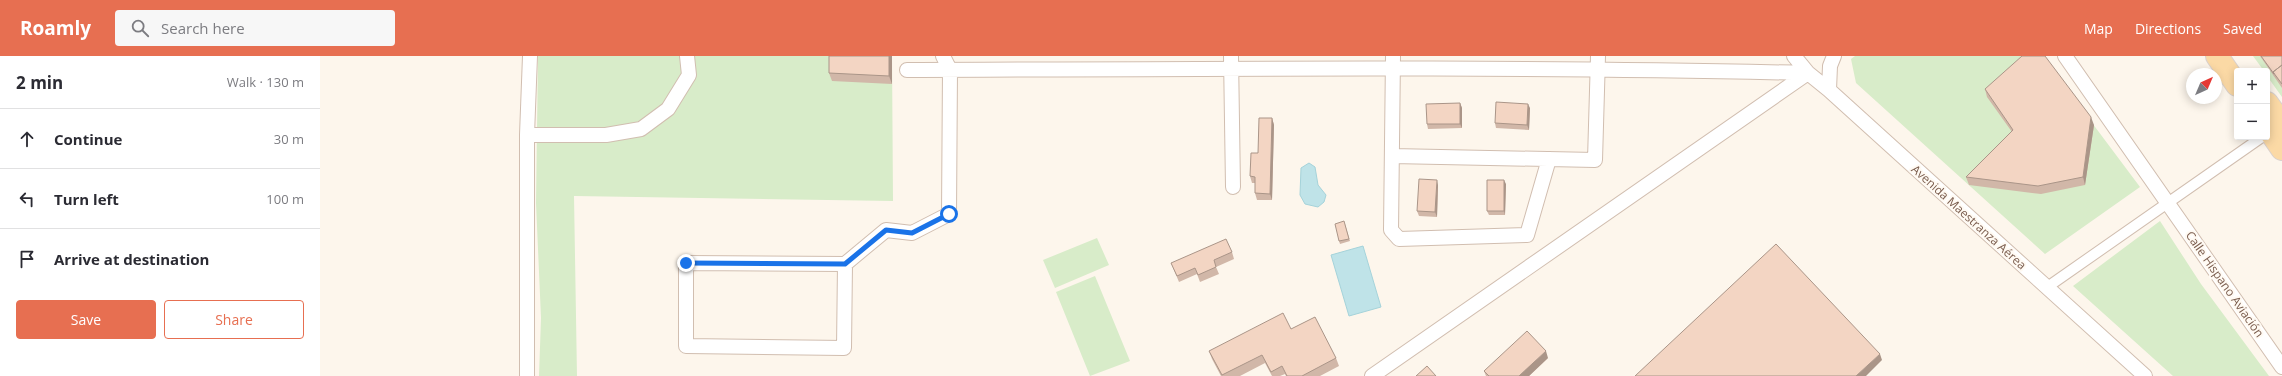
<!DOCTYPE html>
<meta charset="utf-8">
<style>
body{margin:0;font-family:"Open Sans",sans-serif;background:#f7f7f7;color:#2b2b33}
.controls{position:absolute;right:12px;top:12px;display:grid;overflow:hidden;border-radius:4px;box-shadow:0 2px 10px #0003}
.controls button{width:36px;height:36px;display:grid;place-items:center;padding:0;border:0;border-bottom:1px solid #e1e1e2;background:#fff;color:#2b2b33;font:20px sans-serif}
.compass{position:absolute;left:1866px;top:12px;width:36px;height:36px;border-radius:50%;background:#fff;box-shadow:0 2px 10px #0003;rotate:44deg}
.stop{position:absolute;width:12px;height:12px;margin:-9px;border:3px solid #1a73e8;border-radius:50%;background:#fff}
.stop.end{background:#1a73e8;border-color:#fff;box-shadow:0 1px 4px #0008}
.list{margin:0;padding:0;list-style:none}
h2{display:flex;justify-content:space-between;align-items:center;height:52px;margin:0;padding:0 16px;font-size:17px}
h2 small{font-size:13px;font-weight:400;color:#7c7c81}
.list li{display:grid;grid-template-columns:26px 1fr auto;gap:12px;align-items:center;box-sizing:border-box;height:60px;padding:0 16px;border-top:1px solid #e1e1e2}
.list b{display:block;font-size:15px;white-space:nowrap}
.list em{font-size:13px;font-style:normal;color:#7c7c81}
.actions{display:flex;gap:8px;padding:12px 16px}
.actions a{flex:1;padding:9px 0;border:1px solid #e76f51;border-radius:4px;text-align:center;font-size:14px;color:#e76f51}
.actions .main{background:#e76f51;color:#fff}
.icon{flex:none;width:22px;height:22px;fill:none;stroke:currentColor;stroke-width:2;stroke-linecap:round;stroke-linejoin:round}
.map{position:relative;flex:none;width:1962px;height:320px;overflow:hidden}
header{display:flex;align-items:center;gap:24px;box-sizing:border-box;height:56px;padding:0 20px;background:#e76f51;color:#fff}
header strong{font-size:19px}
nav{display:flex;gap:22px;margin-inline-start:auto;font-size:14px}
.search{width:280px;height:36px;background:#f7f7f7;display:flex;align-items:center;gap:10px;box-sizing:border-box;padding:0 14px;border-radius:4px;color:#7c7c81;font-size:15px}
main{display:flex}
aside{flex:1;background:#fff}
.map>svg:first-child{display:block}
.green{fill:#d8ecc9}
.water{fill:#bfe3e8;stroke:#a5d3da}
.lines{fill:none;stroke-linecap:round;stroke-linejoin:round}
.pedestrian-casing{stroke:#d1beb0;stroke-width:12}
.minor-casing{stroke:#d1beb0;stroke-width:16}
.primary-casing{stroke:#dad1cd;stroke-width:24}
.pedestrian{stroke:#fff;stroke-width:10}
.minor{stroke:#fff;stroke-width:14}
.primary{stroke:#fbd9a5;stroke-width:22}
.wall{fill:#d1b7a8}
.shaded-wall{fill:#aa9588}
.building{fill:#f3d5c3;stroke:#aa9588}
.route{stroke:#1a73e8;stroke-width:5}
.labels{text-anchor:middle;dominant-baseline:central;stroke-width:4;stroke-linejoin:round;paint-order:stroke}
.street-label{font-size:12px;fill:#7a5c4d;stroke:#fffaf3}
</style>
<header>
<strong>Roamly</strong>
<div class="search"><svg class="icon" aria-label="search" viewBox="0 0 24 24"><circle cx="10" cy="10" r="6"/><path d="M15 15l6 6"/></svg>Search here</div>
<nav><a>Map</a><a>Directions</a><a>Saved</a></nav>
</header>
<main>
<aside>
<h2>2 min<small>Walk · 130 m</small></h2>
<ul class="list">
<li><svg class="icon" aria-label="ahead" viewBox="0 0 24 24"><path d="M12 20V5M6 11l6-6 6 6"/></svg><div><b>Continue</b></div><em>30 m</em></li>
<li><svg class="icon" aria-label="left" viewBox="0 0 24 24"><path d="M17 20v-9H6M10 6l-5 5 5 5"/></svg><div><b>Turn left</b></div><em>100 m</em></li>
<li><svg class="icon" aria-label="arrive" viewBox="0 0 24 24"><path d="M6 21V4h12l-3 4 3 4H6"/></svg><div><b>Arrive at destination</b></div></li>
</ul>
<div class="actions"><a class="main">Save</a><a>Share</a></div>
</aside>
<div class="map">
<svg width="1962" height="320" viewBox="0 0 1962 320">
<rect width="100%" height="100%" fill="#fdf6ec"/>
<path class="green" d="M218 0H572L573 145 254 140 257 320H219L221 262 216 147Z
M1535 0H1722L1820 131 1725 198 1536 27 1531 3Z
M1933 0H1962V41L1947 20V15H1944Z
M1840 165 1881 228 1949 320H1853L1753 230Z
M777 182 789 209 735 232 723 204Z
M775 220 810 305 770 320 736 236Z"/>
<path class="water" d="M989 107 995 111 998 129 1006 139 1004 146 998 151 985 148 980 139 981 112Z
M1043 190 1061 251 1029 260 1011 199Z"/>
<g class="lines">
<g class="pedestrian-casing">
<path id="pedestrian" d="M1726 232 1942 81"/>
</g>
<g class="minor-casing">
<path id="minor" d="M210 0 207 79H286L321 73 348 53 369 19 367 0
M911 0 913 131
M1073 0 1071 174 1079 183 1207 179 1229 103
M1474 0 1488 17 1509 34 1825 320
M1745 0 1962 311
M587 14C887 13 1187 10 1488 17
M1509 34 1510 10 1514 0
M1072 100 1275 104 1278 0
M525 208 524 292 366 290V207L525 208 566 174 592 177 629 158 630 14 623 0
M207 320V79
M1052 320 1488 17"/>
</g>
<g class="primary-casing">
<path id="primary" d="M1897 0 1917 29
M1947 47 1962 68
M1947 71 1962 93"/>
</g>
<use href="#pedestrian" class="pedestrian"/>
<use href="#minor" class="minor"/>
<use href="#primary" class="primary"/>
</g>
<path class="wall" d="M572 0V28L512 25 509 17Z
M1940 0H1962V32Z
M1665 33 1774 69 1765 129 1721 138 1649 129 1646 121 1692 76 1667 41Z
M1140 47 1142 52V72L1108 73 1107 68Z
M1210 52 1209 74 1176 72 1175 67Z
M952 62 954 69 952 144H937L935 137V127H932L930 120 938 97Z
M1186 128 1185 159H1169L1167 155Z
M1118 129 1117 161 1099 160 1097 155Z
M1025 168 1030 185 1020 188 1019 185Z
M912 196 914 203 896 211 899 218 880 226 877 218 859 226 851 207Z
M971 273 1016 302 1019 310 1000 320H966L965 318 960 320H952L945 307 920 320H901L892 303 889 295Z
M1228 302 1209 320H1166L1164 315Z"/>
<path class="shaded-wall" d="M569 0H572V28L569 20Z
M1140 47 1142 52V72L1140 68Z
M1208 48 1210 52 1209 74 1207 69Z
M1771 61 1774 69 1765 129 1763 121Z
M952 62 954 69 952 144 950 138Z
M1117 124 1118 129 1117 161 1115 156Z
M1184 124 1186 128 1185 159 1184 155Z
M1226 295 1228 302 1209 320H1199Z
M1560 298 1562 304 1546 320H1536Z"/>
<path class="building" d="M509 0H569V20L509 17Z
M1702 0H1725L1771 61 1763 121 1718 130 1646 121 1693 74 1665 33Z
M1941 0H1962V9L1953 16 1954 18Z
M1962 9V28L1953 16Z
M1176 46 1208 48 1207 69 1175 67Z
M1140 47V68H1107L1106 48Z
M939 62H952L950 138 935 137V121L930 120 931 97H938Z
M1099 123 1117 124 1115 156 1097 155Z
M1167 124H1184V155H1167Z
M1024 165 1029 183 1019 185 1015 168Z
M906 183 912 196 894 204 896 211 878 219 875 212 857 220 851 207Z
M1456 188 1560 298 1536 320H1315Z
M963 257 971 273 995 261 1016 302 982 320H967L962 310 951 316 942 299 902 319 889 295Z
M1207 275 1226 295 1199 320H1169L1164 315Z
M1107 310 1116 320H1096Z"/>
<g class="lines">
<path class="route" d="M366 207 525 208 566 174 592 177 629 158"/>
</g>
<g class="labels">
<g class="street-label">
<text transform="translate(1649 161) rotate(42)">Avenida Maestranza Aérea</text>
<text transform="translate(1905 228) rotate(55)">Calle Hispano Aviación</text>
</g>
</g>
</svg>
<div class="controls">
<button>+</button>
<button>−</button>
</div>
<svg class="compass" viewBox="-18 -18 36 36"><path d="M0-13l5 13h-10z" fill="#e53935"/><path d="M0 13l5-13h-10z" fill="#7c7c81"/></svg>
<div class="stop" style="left:629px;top:158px"></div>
<div class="stop end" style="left:366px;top:207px"></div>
</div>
</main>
